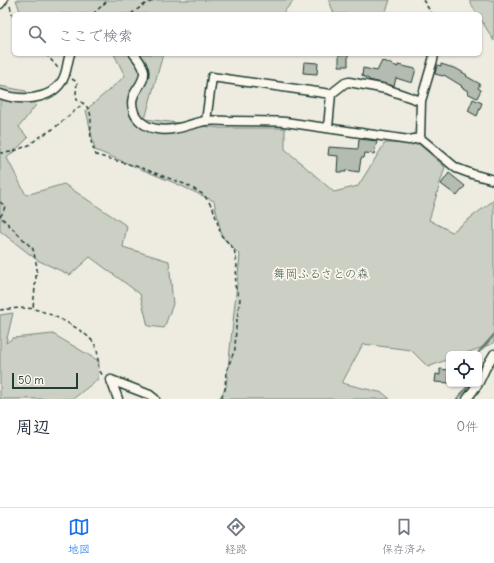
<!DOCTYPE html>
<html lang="ja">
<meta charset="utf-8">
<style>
body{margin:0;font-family:Delius,"Klee One",sans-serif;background:#f6f6f7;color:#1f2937}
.controls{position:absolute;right:12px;bottom:12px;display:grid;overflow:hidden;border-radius:6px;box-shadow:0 1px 3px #0004}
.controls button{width:36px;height:36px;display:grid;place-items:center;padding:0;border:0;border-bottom:1px solid #e0e1e3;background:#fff;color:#1f2937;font:20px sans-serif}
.scale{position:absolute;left:12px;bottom:10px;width:66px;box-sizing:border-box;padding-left:4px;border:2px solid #1f3d34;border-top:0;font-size:11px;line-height:14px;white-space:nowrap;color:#1f3d34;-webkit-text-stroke:3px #fbf7ec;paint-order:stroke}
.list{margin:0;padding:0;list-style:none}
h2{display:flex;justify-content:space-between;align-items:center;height:52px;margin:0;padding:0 16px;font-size:17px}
h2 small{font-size:13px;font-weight:400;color:#747a83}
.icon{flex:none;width:22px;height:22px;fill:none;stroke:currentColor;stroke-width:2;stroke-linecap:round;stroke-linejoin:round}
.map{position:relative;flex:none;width:494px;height:399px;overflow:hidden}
.search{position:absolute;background:#fff;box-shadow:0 1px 3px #0004;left:12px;right:12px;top:12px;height:44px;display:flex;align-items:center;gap:10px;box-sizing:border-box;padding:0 14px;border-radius:6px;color:#747a83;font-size:15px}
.sheet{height:108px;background:#fff}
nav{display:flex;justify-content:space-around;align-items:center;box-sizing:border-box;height:56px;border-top:1px solid #e0e1e3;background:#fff;font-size:11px;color:#747a83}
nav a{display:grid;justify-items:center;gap:2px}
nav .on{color:#1a73e8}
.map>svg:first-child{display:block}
.green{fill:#cbcfc4;stroke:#75867c}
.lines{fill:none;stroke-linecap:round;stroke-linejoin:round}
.stream{stroke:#6c7d74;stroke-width:2.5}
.building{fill:#b4bbb0;stroke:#1f3d34}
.minor-casing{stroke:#1f3d34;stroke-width:11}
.path{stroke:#1f3d34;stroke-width:1.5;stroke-dasharray:4 3;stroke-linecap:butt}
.minor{stroke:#fbf7ec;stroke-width:8}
.labels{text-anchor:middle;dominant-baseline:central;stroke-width:3.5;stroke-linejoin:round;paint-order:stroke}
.park-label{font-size:12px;fill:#415a51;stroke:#fbf7ec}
</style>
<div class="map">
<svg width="494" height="399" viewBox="0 0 494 399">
<rect width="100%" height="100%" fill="#eeece1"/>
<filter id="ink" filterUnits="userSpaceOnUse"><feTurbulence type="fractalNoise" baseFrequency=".025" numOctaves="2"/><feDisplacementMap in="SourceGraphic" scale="8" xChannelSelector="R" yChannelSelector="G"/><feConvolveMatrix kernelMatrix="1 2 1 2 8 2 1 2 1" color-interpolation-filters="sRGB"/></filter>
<g filter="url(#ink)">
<path class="green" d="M16 0H294L282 14H21Z
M329 0H390L385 14H334Z
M469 0H494V41L480 18V14H477Z
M114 54H163L145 119 220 128H285V149L334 192 358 186 385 143 419 144 445 167 429 220 452 232 494 200V341L492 344 463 354H449V359L428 367 411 350 363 344 342 383 383 393 390 399H219L226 387 240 255 222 237 214 201 177 184 95 150 86 110 125 76Z
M0 86 26 91 36 105 19 127 28 138 7 158 26 195 64 184 127 226 123 247 169 261 173 304 164 328 148 326 140 294 90 257 70 275 37 260 0 231Z
M13 313 6 343 13 338 53 334 99 361 98 379 73 399H0V315Z"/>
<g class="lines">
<path class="stream" d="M477 354 494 335
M457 399 470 384"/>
</g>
<path class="building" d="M339 54H348V66H339Z
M382 61 383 62 384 61 398 67V65L416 69 412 83 396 78 394 86 369 80V79L362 76 363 68 377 71Z
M304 62 318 63 317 74 303 73Z
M441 64 457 69 467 75 466 76 480 84 478 88 481 90 477 98 467 93 468 91 461 87 462 86 444 75 443 76 435 74 437 65 441 66Z
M473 99 482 103 477 116 468 111Z
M359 139 377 141 374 154 365 153 364 158H361L359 172 346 170V172H337L338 156 328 155 329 147 358 149Z
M449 173 465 186 457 196 441 184Z
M440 369 449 370V383L435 382 436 374 440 375Z"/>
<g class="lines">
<g class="minor-casing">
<path id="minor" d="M0 4 3 0
M134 54C138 59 144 66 144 72 145 86 128 92 133 109 135 120 147 128 157 129 174 132 189 124 205 121 213 120 222 121 230 121 248 121 267 121 285 122L409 140 420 138 456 168 472 174 494 180
M0 94C20 101 50 101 62 81 67 74 67 62 70 54
M331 94 345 83 349 82 386 89 421 101
M206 121 212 77 331 94 328 128
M420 138 421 101 433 60 434 54
M111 380 150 395 155 399
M111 380 118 399
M479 382 485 369 494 354
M467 399 478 384"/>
</g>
<path class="path" d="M423 0 432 14
M10 6 14 20
M93 14 108 0
M131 14 145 4 156 0
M46 54 58 68
M72 79 77 82 76 94 77 100C97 109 89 122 91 139 91 144 94 150 96 155L139 167 187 185 204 195 213 208 221 235 234 249 237 264 235 286 240 299 236 327 235 349 226 372 225 390 221 399
M0 153 12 152 29 145 38 138 53 129 84 103
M0 202 5 206 3 213 0 216 33 249 37 267 33 308
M0 310C8 309 26 307 34 309 49 312 88 331 95 345 101 355 94 369 104 376"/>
<use href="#minor" class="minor"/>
</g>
</g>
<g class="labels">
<g class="park-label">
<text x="321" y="273">舞岡ふるさとの森</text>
</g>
</g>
</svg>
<div class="controls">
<button><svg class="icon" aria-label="locate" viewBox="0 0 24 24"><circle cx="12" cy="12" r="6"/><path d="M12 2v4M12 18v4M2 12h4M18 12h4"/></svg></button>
</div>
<div class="scale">50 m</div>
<div class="search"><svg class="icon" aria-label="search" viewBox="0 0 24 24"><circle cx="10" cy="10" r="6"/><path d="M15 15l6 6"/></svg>ここで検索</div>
</div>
<section class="sheet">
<h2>周辺<small>0件</small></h2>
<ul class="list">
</ul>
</section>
<nav>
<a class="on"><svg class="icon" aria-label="map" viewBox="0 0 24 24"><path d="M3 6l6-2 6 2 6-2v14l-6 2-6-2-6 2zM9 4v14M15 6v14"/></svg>地図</a>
<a><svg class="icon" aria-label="directions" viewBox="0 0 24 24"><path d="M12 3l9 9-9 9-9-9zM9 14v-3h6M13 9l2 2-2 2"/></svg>経路</a>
<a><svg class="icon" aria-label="saved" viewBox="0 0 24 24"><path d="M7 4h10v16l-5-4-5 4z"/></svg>保存済み</a>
</nav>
